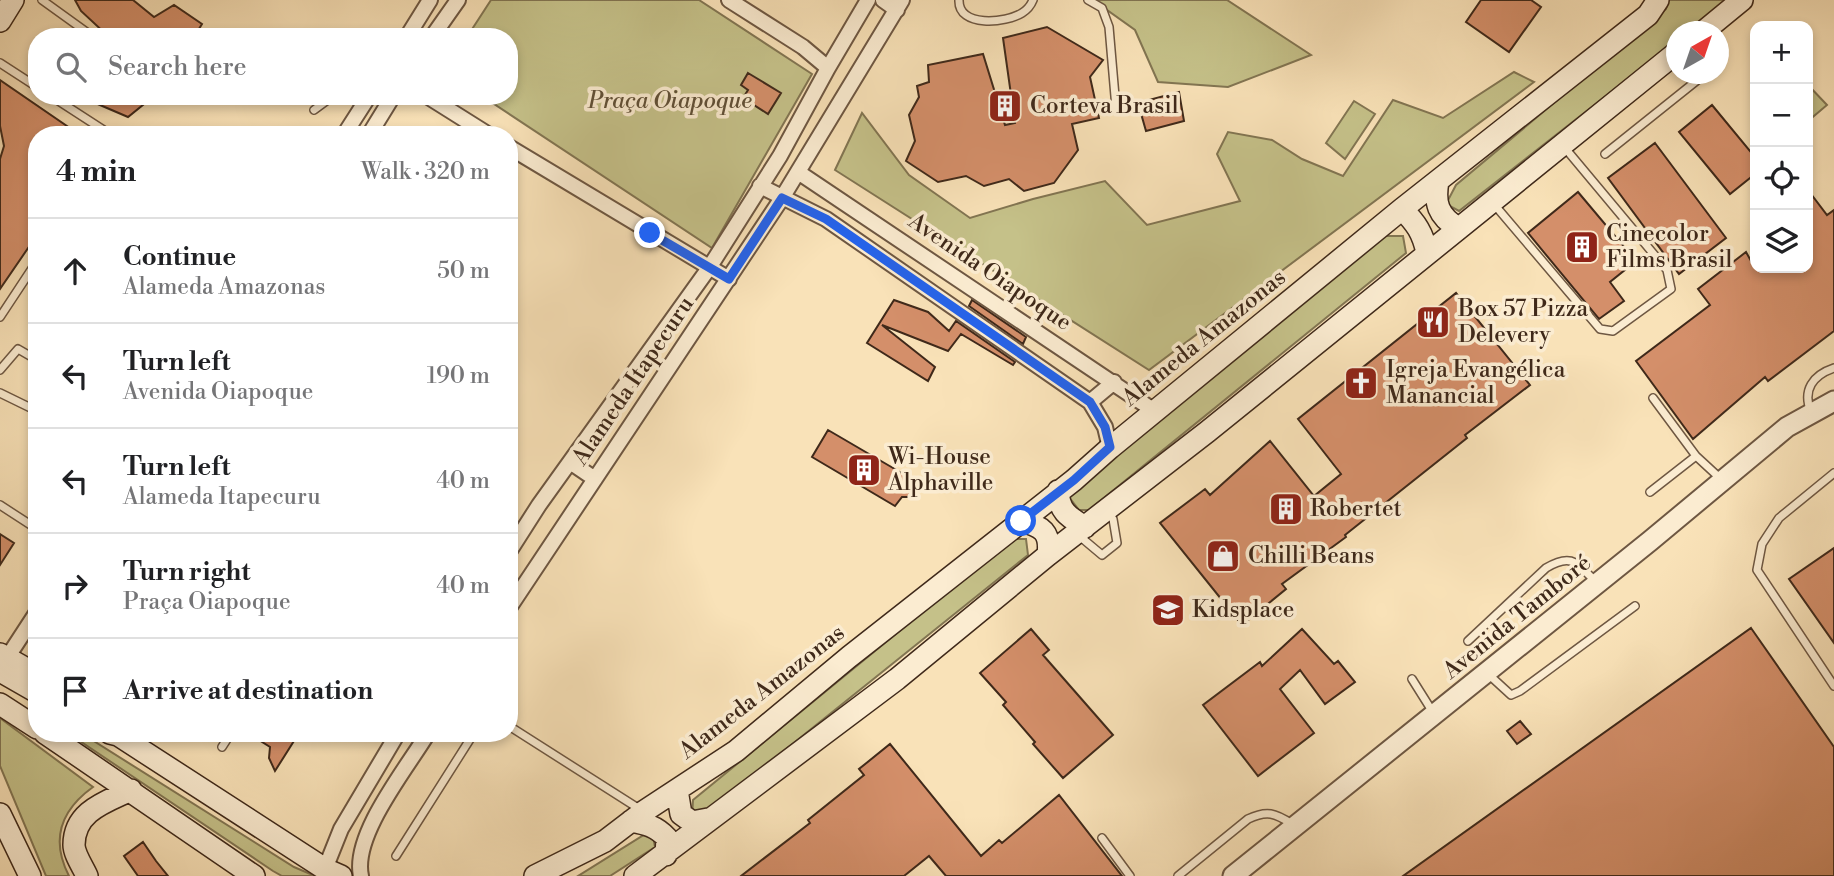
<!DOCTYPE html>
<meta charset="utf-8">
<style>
body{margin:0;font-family:"Libre Bodoni",serif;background:#f2f2f2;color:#202124}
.controls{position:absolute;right:21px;top:21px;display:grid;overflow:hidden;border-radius:14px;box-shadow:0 4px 10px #0003}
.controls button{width:63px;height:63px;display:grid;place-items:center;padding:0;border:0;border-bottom:2px solid #e0e0e0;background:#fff;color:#202124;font:35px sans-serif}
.compass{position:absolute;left:1666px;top:21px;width:63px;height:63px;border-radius:50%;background:#fff;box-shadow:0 4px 10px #0003;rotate:40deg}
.stop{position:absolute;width:21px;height:21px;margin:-16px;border:5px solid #2563eb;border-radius:50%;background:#fff}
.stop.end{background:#2563eb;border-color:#fff;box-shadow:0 2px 7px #0008}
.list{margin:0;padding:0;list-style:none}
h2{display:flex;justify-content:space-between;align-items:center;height:91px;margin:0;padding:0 28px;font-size:30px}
h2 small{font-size:23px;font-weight:400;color:#757577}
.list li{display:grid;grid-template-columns:46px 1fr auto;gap:21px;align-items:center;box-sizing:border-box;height:105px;padding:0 28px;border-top:2px solid #e0e0e0}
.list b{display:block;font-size:26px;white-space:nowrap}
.list p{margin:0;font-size:23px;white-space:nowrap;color:#757577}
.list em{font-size:23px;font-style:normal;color:#757577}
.icon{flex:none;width:38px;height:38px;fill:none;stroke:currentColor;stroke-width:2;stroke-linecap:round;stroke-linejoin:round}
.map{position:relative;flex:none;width:1834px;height:876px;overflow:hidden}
.search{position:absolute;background:#fff;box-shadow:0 4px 10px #0003;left:28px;top:28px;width:490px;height:77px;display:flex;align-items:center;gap:18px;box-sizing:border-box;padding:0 24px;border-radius:28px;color:#757577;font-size:26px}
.panel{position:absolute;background:#fff;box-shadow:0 4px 10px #0003;left:28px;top:126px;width:490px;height:616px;border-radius:28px}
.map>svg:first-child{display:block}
.green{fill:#c5c189;stroke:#827552;stroke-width:2}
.building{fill:#d48f6a;stroke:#3f291a;stroke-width:2}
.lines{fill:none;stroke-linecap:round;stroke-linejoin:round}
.service-casing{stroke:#6e5742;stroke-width:10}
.minor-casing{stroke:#6e5742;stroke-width:18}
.tertiary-casing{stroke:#6e5742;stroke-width:23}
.secondary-casing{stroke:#3f291a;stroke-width:24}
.service{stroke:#fbecd1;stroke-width:7}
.minor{stroke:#fbecd1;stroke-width:14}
.tertiary{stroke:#fbecd1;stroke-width:19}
.secondary{stroke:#fbecd1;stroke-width:21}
.route{stroke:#2563eb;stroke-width:9}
.labels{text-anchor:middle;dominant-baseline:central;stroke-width:7;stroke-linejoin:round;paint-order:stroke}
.park-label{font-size:23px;font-style:italic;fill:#604f36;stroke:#fbecd1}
.poi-label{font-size:23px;fill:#3f291a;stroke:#fbecd1;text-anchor:start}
.street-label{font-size:23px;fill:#3f291a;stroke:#fbecd1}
</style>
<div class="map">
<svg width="1834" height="876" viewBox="0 0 1834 876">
<rect width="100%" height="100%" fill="#f9e2b8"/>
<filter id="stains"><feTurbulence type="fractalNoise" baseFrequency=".00286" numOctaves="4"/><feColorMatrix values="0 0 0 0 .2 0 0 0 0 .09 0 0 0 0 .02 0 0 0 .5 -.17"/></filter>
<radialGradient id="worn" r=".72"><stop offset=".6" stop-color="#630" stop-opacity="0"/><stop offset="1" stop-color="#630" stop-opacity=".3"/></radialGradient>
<path class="green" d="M491 0H699L812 74 712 248 482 96H509V37H467Z
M1093 0H1227L1311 55 1228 87 1158 82 1135 30Z
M1669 0H1726L1688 31 1676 32V41L1459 211 1446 204 1456 185 1666 9Z
M1514 72 1534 82 1149 370 835 170 862 113 909 175 970 218 1033 199 1105 181 1147 225 1240 201 1217 154 1228 132 1272 140 1302 159 1343 176 1393 100 1443 118Z
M1808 85 1827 105 1808 121Z
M1354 101 1375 114 1345 159 1326 143Z
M1384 236H1403L1406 253 1089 510H1079L1069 497 1076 487Z
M1016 539H1026L1028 555 704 815 692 818 693 800 930 606Z
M0 718 93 787C61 810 50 839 69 876H46L0 766Z
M68 733H81L294 867 315 876H282L273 871Z
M647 833 653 836 655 847 610 876H578Z"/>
<path class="building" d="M75 0H133L154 17 174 5 202 24 194 37H109L81 11Z
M1481 0H1531L1541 7 1509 52 1466 22Z
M1047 27 1103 60 1090 77 1099 118 1072 124 1078 150 1054 183 1024 191 1009 179 984 186 966 176 938 182 906 161 915 141 909 115 919 97 917 86 929 82 928 65 983 54 1005 125 1015 123 1003 38Z
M748 73 781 93 768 114 743 98 748 90 741 85Z
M0 80 80 135H37V235L0 289V159L4 146 0 126Z
M1179 92 1184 121 1146 131 1138 103Z
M79 96H154L128 117Z
M1712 105 1755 157V174L1730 194 1679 132Z
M1655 143 1726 238 1679 274 1608 178Z
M1808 190 1827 215 1834 210V331L1768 381 1765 377 1693 439 1636 361 1710 305 1698 289 1746 252 1755 268H1808Z
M1578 192 1636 261 1610 282 1624 301 1599 319 1528 233Z
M1456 293 1530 385 1465 435 1467 438 1345 535 1346 537 1282 584 1286 589 1242 625 1160 523 1205 489 1210 495 1270 441 1314 496 1341 474 1298 419Z
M894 300 928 312 949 331 956 321 1015 362 1013 365 961 334 948 351 882 325 935 367 928 381 867 343Z
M972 300 1026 337 1023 344 969 306Z
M828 430 917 482 908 497H902L895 506 812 457Z
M0 534 14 543 0 565Z
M1834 548V643L1789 579Z
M1751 628 1834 747V876H1403Z
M1031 629 1049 650 1043 655 1113 735 1063 778 1033 744 1035 742 1003 705 1006 702 980 673Z
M1302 629 1334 664 1338 661 1355 682 1325 704 1300 670 1280 689 1314 733 1258 776 1203 705 1260 662 1262 666Z
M1520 721 1531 734 1517 744 1507 731Z
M248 733H299L275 771 269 758 270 747Z
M890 744 981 856 999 840 1002 843 1059 795 1122 876H946L929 856 904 876H741L810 823 808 820 864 775 859 769Z
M143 842 156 861 168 876H138L124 856Z"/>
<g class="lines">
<g class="service-casing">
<path id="service" d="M42 0 92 36
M959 0C958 28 1006 23 1022 13 1027 10 1031 5 1033 0
M1088 0 1102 8 1109 27 1116 108
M0 63 37 87
M51 96 105 131 107 135
M342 96 364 104
M314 110 333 96
M1605 154 1705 74
M1493 203 1600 329 1613 331 1671 289 1667 270 1565 148
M0 317 37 261
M0 370 18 349 37 360
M0 393 37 411
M1653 398 1696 456
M1811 412C1802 390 1813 375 1834 368
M1834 473 1779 518 1762 544 1757 570 1834 686
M1650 492 1696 456 1722 480
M0 505 37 529
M1077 534 1102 555 1117 543 1113 519 1107 511
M1468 641 1546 568C1573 552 1577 564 1597 583
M1487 673 1511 695 1520 691 1635 606
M1412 679 1434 714
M509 726 641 810
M222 747 231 733
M1102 838 1130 876
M396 856 474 733
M1178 876 1248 819C1267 810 1275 813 1292 824"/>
</g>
<g class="minor-casing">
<path id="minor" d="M729 0 803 47 828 68
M883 0 897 10
M407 37 430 0
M432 37 458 0
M427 96 489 135
M344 135 369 96
M369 135 393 96
M509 147 729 279
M798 172 1156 412
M760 186 826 219 1090 402 1105 427 1110 448
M1090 402 1114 382
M570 462 595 479
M509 552 539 505 709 268 780 156 828 68 868 0
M509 608 782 198 902 0
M7 658 37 612
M325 869 341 829 398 733
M361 876C352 835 407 768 428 733"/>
</g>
<g class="tertiary-casing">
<path id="tertiary" d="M1233 876 1650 541 1787 427 1834 401"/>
</g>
<g class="secondary-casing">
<path id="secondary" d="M0 21 13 0
M1703 32 1742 0
M1438 181C1434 203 1438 216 1458 228
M1402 209C1416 223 1423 233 1427 253
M1058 491C1059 512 1069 517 1085 527
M1021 521C1042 526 1051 532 1048 555
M0 654 37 675
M0 671 37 692
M0 704 37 728
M45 733 254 876
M110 733 118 735 325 869 341 876
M677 790 681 814 692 822 708 819
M0 814 30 876
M631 821C646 824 656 826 667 838L666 855
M87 876C83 867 74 854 74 845 74 811 106 802 131 790
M535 876 605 841 643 812 736 751 849 657 1074 480 1110 448 1402 209 1648 15 1658 0
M635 876 897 679 1048 555 1207 432 1676 53"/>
</g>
<use href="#service" class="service"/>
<use href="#minor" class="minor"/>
<use href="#tertiary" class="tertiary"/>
<use href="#secondary" class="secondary"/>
</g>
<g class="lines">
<path class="route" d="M650 233 729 279 782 198 826 219 1090 402 1105 427 1110 447 1074 480 1021 521"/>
</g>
<defs>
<g id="building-square" transform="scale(1.75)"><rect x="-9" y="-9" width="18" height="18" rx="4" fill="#8f2418" stroke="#fbecd1"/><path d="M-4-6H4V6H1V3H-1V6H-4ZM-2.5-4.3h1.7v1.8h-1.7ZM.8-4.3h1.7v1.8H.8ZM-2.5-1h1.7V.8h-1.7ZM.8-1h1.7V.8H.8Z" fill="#fff"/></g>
<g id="restaurant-square" transform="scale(1.75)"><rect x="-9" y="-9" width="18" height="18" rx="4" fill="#8f2418" stroke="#fbecd1"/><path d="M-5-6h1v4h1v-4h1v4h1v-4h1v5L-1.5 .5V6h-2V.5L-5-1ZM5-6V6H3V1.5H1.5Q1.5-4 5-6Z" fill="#fff"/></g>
<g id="church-square" transform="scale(1.75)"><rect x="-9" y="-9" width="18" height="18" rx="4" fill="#8f2418" stroke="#fbecd1"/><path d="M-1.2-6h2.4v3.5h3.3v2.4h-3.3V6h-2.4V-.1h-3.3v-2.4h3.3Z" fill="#fff"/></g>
<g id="shop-square" transform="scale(1.75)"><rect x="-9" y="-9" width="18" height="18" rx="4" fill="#8f2418" stroke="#fbecd1"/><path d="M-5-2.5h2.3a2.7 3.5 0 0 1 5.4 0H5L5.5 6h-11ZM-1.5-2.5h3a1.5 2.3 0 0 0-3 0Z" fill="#fff"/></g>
<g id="school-square" transform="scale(1.75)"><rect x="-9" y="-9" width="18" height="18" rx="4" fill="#8f2418" stroke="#fbecd1"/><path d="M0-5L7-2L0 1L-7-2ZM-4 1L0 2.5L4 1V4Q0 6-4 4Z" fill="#fff"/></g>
</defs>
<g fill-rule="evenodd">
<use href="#building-square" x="1005" y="106"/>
<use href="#building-square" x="1582" y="247"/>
<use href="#restaurant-square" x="1433" y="322"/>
<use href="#church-square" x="1361" y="383"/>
<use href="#building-square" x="864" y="470"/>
<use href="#building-square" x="1286" y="509"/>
<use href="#shop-square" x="1223" y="556"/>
<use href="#school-square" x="1168" y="610"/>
</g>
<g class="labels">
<g class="park-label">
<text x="670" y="101">Praça Oiapoque</text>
</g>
<g class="poi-label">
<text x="1030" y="106">Corteva Brasil</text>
<text x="1606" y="234">Cinecolor<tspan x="1606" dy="26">Films Brasil</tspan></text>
<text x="1458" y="309">Box 57 Pizza<tspan x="1458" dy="26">Delevery</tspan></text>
<text x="1386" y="370">Igreja Evangélica<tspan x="1386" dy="26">Manancial</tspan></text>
<text x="888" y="457">Wi-House<tspan x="888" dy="26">Alphaville</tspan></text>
<text x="1310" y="509">Robertet</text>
<text x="1248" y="556">Chilli Beans</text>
<text x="1192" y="610">Kidsplace</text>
</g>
<g class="street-label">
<text transform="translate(990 272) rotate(34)">Avenida Oiapoque</text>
<text transform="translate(1204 338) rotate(-39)">Alameda Amazonas</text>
<text transform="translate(633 381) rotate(-56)">Alameda Itapecuru</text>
<text transform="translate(1517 617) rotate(-39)">Avenida Tamboré</text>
<text transform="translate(762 692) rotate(-38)">Alameda Amazonas</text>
</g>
</g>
<rect width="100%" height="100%" filter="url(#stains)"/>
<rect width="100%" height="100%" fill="url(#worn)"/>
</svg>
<div class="controls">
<button>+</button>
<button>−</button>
<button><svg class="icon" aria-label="locate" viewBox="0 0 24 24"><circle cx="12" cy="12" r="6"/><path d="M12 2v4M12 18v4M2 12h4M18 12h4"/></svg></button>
<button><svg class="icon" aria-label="layers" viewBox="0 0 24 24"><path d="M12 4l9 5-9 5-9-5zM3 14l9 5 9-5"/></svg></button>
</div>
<svg class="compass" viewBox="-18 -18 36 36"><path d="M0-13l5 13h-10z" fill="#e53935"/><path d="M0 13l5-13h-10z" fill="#757577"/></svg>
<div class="stop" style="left:1021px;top:521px"></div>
<div class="stop end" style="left:650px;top:233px"></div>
<div class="search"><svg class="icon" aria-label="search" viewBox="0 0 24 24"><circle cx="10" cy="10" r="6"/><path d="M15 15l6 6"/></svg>Search here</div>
<section class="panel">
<h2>4 min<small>Walk · 320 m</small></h2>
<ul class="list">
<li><svg class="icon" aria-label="ahead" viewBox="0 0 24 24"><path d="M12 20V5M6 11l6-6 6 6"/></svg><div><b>Continue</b><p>Alameda Amazonas</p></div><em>50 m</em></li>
<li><svg class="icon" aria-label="left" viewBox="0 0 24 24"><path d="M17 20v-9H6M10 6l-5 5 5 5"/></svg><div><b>Turn left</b><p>Avenida Oiapoque</p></div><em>190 m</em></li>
<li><svg class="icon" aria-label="left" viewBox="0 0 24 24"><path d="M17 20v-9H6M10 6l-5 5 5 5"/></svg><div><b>Turn left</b><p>Alameda Itapecuru</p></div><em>40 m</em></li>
<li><svg class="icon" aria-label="right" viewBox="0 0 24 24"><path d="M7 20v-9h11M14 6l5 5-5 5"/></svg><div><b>Turn right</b><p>Praça Oiapoque</p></div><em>40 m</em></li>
<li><svg class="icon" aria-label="arrive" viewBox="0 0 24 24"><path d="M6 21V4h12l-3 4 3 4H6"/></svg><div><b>Arrive at destination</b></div></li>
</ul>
</section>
</div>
